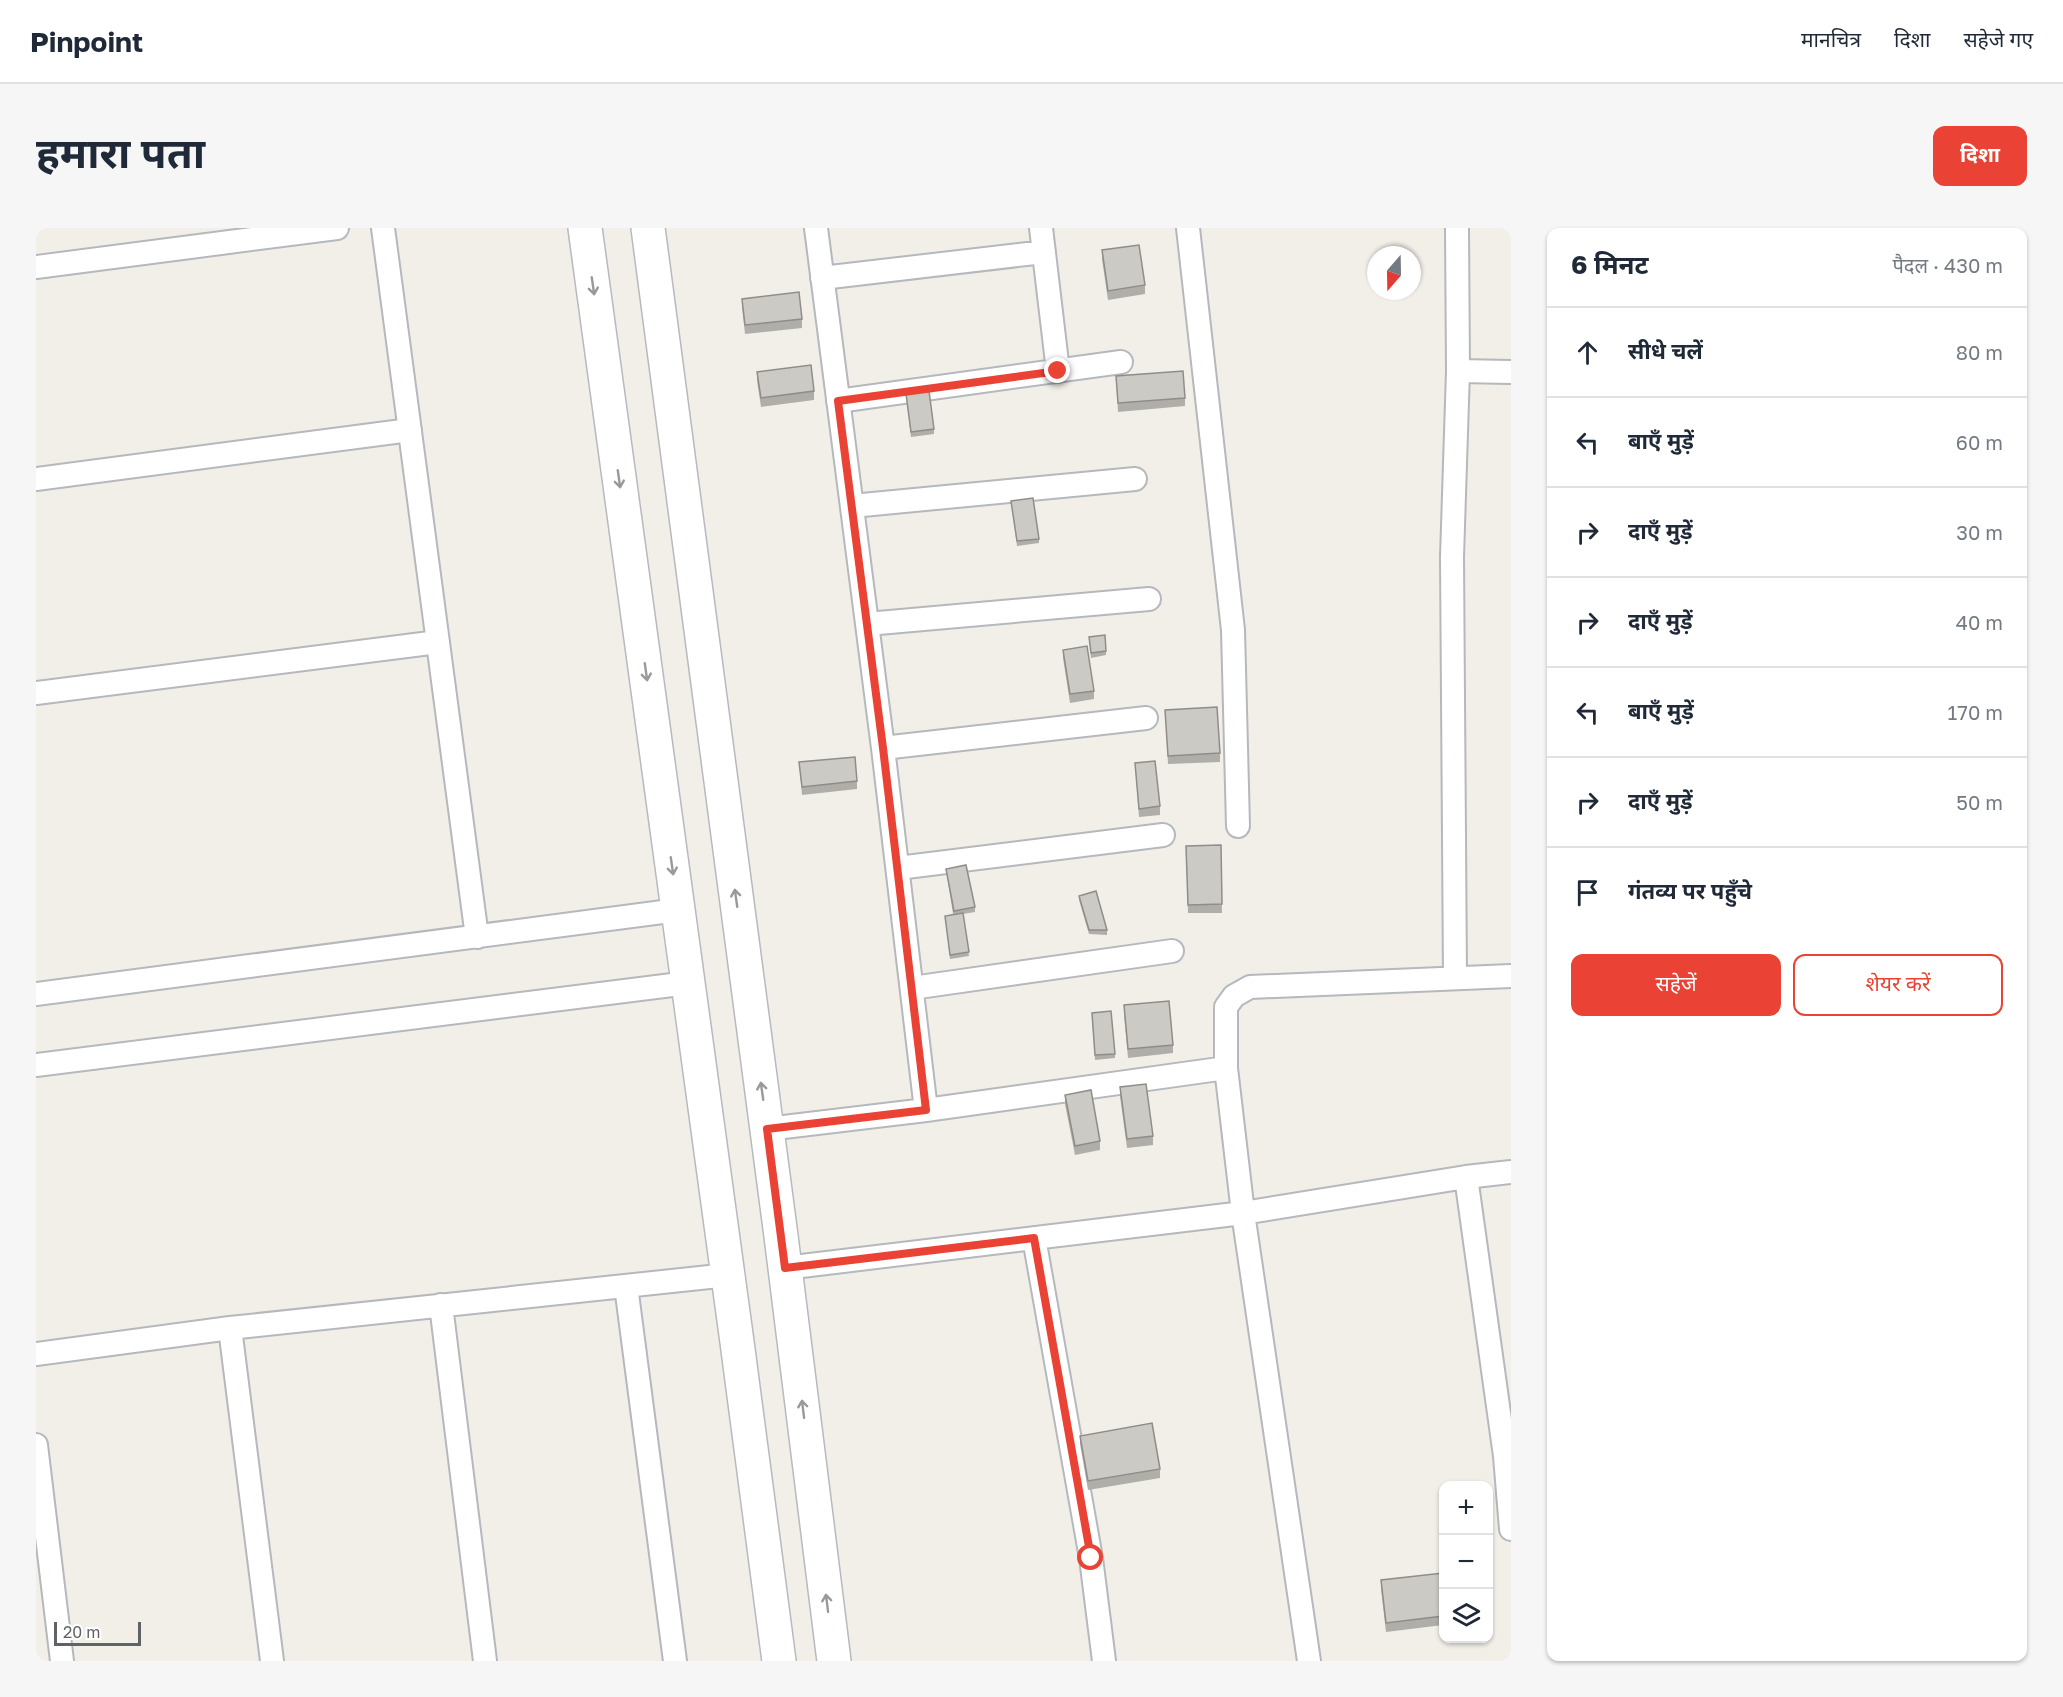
<!DOCTYPE html>
<html lang="hi">
<meta charset="utf-8">
<style>
body{margin:0;font-family:"Golos Text","Noto Sans Devanagari",sans-serif;background:#f6f6f7;color:#1f2937}
.controls{position:absolute;right:18px;bottom:18px;display:grid;overflow:hidden;border-radius:12px;box-shadow:0 2px 4px #0004}
.controls button{width:54px;height:54px;display:grid;place-items:center;padding:0;border:0;border-bottom:2px solid #e0e1e3;background:#fff;color:#1f2937;font:30px sans-serif}
.compass{position:absolute;left:1331px;top:18px;width:54px;height:54px;border-radius:50%;background:#fff;box-shadow:0 2px 4px #0004;rotate:200deg}
.scale{position:absolute;left:18px;bottom:15px;width:87px;box-sizing:border-box;padding-left:6px;border:3px solid #5f6368;border-top:0;font-size:16px;line-height:21px;white-space:nowrap;color:#5f6368;-webkit-text-stroke:4px #fff;paint-order:stroke}
.stop{position:absolute;width:18px;height:18px;margin:-14px;border:4px solid #ea4335;border-radius:50%;background:#fff}
.stop.end{background:#ea4335;border-color:#fff;box-shadow:0 2px 6px #0008}
.list{margin:0;padding:0;list-style:none}
h2{display:flex;justify-content:space-between;align-items:center;height:78px;margin:0;padding:0 24px;font-size:26px}
h2 small{font-size:20px;font-weight:400;color:#747a83}
.list li{display:grid;grid-template-columns:39px 1fr auto;gap:18px;align-items:center;box-sizing:border-box;height:90px;padding:0 24px;border-top:2px solid #e0e1e3}
.list b{display:block;font-size:22px;white-space:nowrap}
.list em{font-size:20px;font-style:normal;color:#747a83}
.actions{display:flex;gap:12px;padding:18px 24px}
.actions a{flex:1;padding:14px 0;border:2px solid #ea4335;border-radius:12px;text-align:center;font-size:21px;color:#ea4335}
.actions .main{background:#ea4335;color:#fff}
.icon{flex:none;width:33px;height:33px;fill:none;stroke:currentColor;stroke-width:2;stroke-linecap:round;stroke-linejoin:round}
.map{position:relative;flex:none;width:1475px;height:1433px;overflow:hidden;border-radius:12px}
header{display:flex;align-items:center;gap:36px;box-sizing:border-box;height:84px;padding:0 30px;background:#fff;border-bottom:2px solid #e0e1e3}
header strong{font-size:28px}
nav{display:flex;gap:33px;margin-inline-start:auto;font-size:21px}
.intro{display:flex;align-items:center;justify-content:space-between;box-sizing:border-box;height:144px;padding:0 36px}
h1{margin:0;font-size:42px}
.button{padding:15px 27px;border-radius:12px;background:#ea4335;color:#fff;font-size:21px;font-weight:700}
main{display:flex;gap:36px;padding:0 36px}
aside{flex:1;background:#fff;border-radius:12px;box-shadow:0 2px 4px #0004}
.map>svg:first-child{display:block}
.lines{fill:none;stroke-linecap:round;stroke-linejoin:round}
.street-casing{stroke:#b5b8bc;stroke-width:26}
.secondary-casing{stroke:#b6babf;stroke-width:36}
.street{stroke:#fff;stroke-width:22}
.secondary{stroke:#fff;stroke-width:33}
.wall{fill:#afaea9}
.building{fill:#cccac5;stroke:#8f8d8a;stroke-width:1.5}
.oneway{stroke:#979a9d}
.route{stroke:#ea4335;stroke-width:8}
</style>
<header>
<strong>Pinpoint</strong>
<nav><a>मानचित्र</a><a>दिशा</a><a>सहेजे गए</a></nav>
</header>
<div class="intro"><h1>हमारा पता</h1><a class="button">दिशा</a></div>
<main>
<div class="map">
<svg width="1475" height="1433" viewBox="0 0 1475 1433">
<rect width="100%" height="100%" fill="#f1efe8"/>
<g class="lines">
<g class="street-casing">
<path id="street" d="M347 0 441 709
M780 0 847 520 890 882
M1005 0 1022 143
M1152 0 1197 402 1202 598
M0 39 301 0
M786 50 1008 24
M1422 143 1475 144
M802 173 1085 134
M0 251 374 202
M816 278 1099 251
M831 396 1113 371
M0 465 402 414
M847 520 1110 490
M862 640 1127 607
M1419 749 1416 329 1422 143 1421 0
M876 760 1136 723
M0 766 642 682
M0 837 652 755
M731 901 890 882 1190 840
M1430 949 1469 1228 1475 1301
M998 1010 1055 1330 1068 1433
M749 1040 1207 985 1430 949 1475 944
M590 1058 639 1433
M405 1077 449 1433
M194 1100 236 1433
M0 1126 194 1100 692 1047
M0 1217 26 1433
M1273 1433 1207 985 1190 840V779L1198 768 1214 759 1475 748"/>
</g>
<g class="secondary-casing">
<path id="secondary" d="M549 0 701 1114 743 1433
M612 0 745 1008 798 1433"/>
</g>
<use href="#street" class="street"/>
<use href="#secondary" class="secondary"/>
</g>
<path class="wall" d="M1066 22 1109 57V66L1072 72 1066 31Z
M706 71 766 91V100L709 106 706 79Z
M721 144 778 163V172L725 179 721 153Z
M1080 148 1149 170V178L1082 184Z
M870 166 898 201V206L875 209Z
M975 273 1003 311V315L981 318Z
M1053 409 1070 423V427L1055 430Z
M1027 422 1058 463V471L1034 475 1027 430Z
M1129 482 1184 525V534L1132 536Z
M763 534 821 553V561L766 567Z
M1099 535 1124 578V587L1103 589Z
M1185 617 1186 685H1152L1150 618Z
M910 641 939 679V684L927 686 933 728 914 731 909 688 917 686Z
M1043 668 1071 702V707L1053 706 1043 672Z
M1088 777 1137 817V825L1092 830 1088 786Z
M1056 789 1079 826V830L1059 832Z
M1084 859 1117 908V917L1091 920 1084 868Z
M1029 867 1064 913V922L1039 927 1029 876Z
M1044 1208 1124 1241V1250L1052 1262 1044 1216Z
M1407 1345V1397L1350 1404 1345 1361V1352Z"/>
<path class="building" d="M1103 17 1109 57 1072 63 1066 22Z
M763 64 766 91 709 97 706 71Z
M775 137 778 163 725 170 721 144Z
M1147 143 1149 170 1082 175 1080 148Z
M893 163 898 201 875 204 870 166Z
M997 270 1003 311 981 313 975 273Z
M1069 407 1070 423 1055 425 1053 409Z
M1051 418 1058 463 1034 466 1027 422Z
M1181 479 1184 525 1132 528 1129 482Z
M819 529 821 553 766 559 763 534Z
M1119 533 1124 578 1103 581 1099 535Z
M1185 617 1186 676 1152 677 1150 618Z
M930 637 939 679 918 683 910 641Z
M1060 663 1071 702H1053L1043 668Z
M927 685 933 724 914 727 909 688Z
M1133 773 1137 817 1092 821 1088 777Z
M1075 783 1079 826 1059 827 1056 785Z
M1110 856 1117 908 1091 911 1084 859Z
M1055 862 1064 913 1039 918 1029 867Z
M1116 1195 1124 1241 1052 1253 1044 1208Z
M1407 1345V1388L1350 1395 1345 1352Z"/>
<defs><path id="oneway-shaft" d="M-6 0H5M1.5-3L5.5 0L1.5 3" fill="none" stroke-width="1.6" stroke-linecap="round" stroke-linejoin="round" transform="scale(1.5)"/></defs>
<g class="oneway">
<use href="#oneway-shaft" transform="translate(557 58) rotate(82)"/>
<use href="#oneway-shaft" transform="translate(583 251) rotate(82)"/>
<use href="#oneway-shaft" transform="translate(610 444) rotate(82)"/>
<use href="#oneway-shaft" transform="translate(636 638) rotate(82)"/>
<use href="#oneway-shaft" transform="translate(700 670) rotate(-98)"/>
<use href="#oneway-shaft" transform="translate(726 863) rotate(-98)"/>
<use href="#oneway-shaft" transform="translate(767 1181) rotate(-97)"/>
<use href="#oneway-shaft" transform="translate(791 1375) rotate(-97)"/>
</g>
<g class="lines">
<path class="route" d="M1022 143 802 173 847 520 890 882 731 901 749 1040 998 1010 1055 1330"/>
</g>
</svg>
<div class="controls">
<button>+</button>
<button>−</button>
<button><svg class="icon" aria-label="layers" viewBox="0 0 24 24"><path d="M12 4l9 5-9 5-9-5zM3 14l9 5 9-5"/></svg></button>
</div>
<svg class="compass" viewBox="-18 -18 36 36"><path d="M0-13l5 13h-10z" fill="#e53935"/><path d="M0 13l5-13h-10z" fill="#747a83"/></svg>
<div class="scale">20 m</div>
<div class="stop" style="left:1055px;top:1330px"></div>
<div class="stop end" style="left:1022px;top:143px"></div>
</div>
<aside>
<h2>6 मिनट<small>पैदल · 430 m</small></h2>
<ul class="list">
<li><svg class="icon" aria-label="ahead" viewBox="0 0 24 24"><path d="M12 20V5M6 11l6-6 6 6"/></svg><div><b>सीधे चलें</b></div><em>80 m</em></li>
<li><svg class="icon" aria-label="left" viewBox="0 0 24 24"><path d="M17 20v-9H6M10 6l-5 5 5 5"/></svg><div><b>बाएँ मुड़ें</b></div><em>60 m</em></li>
<li><svg class="icon" aria-label="right" viewBox="0 0 24 24"><path d="M7 20v-9h11M14 6l5 5-5 5"/></svg><div><b>दाएँ मुड़ें</b></div><em>30 m</em></li>
<li><svg class="icon" aria-label="right" viewBox="0 0 24 24"><path d="M7 20v-9h11M14 6l5 5-5 5"/></svg><div><b>दाएँ मुड़ें</b></div><em>40 m</em></li>
<li><svg class="icon" aria-label="left" viewBox="0 0 24 24"><path d="M17 20v-9H6M10 6l-5 5 5 5"/></svg><div><b>बाएँ मुड़ें</b></div><em>170 m</em></li>
<li><svg class="icon" aria-label="right" viewBox="0 0 24 24"><path d="M7 20v-9h11M14 6l5 5-5 5"/></svg><div><b>दाएँ मुड़ें</b></div><em>50 m</em></li>
<li><svg class="icon" aria-label="arrive" viewBox="0 0 24 24"><path d="M6 21V4h12l-3 4 3 4H6"/></svg><div><b>गंतव्य पर पहुँचे</b></div></li>
</ul>
<div class="actions"><a class="main">सहेजें</a><a>शेयर करें</a></div>
</aside>
</main>
